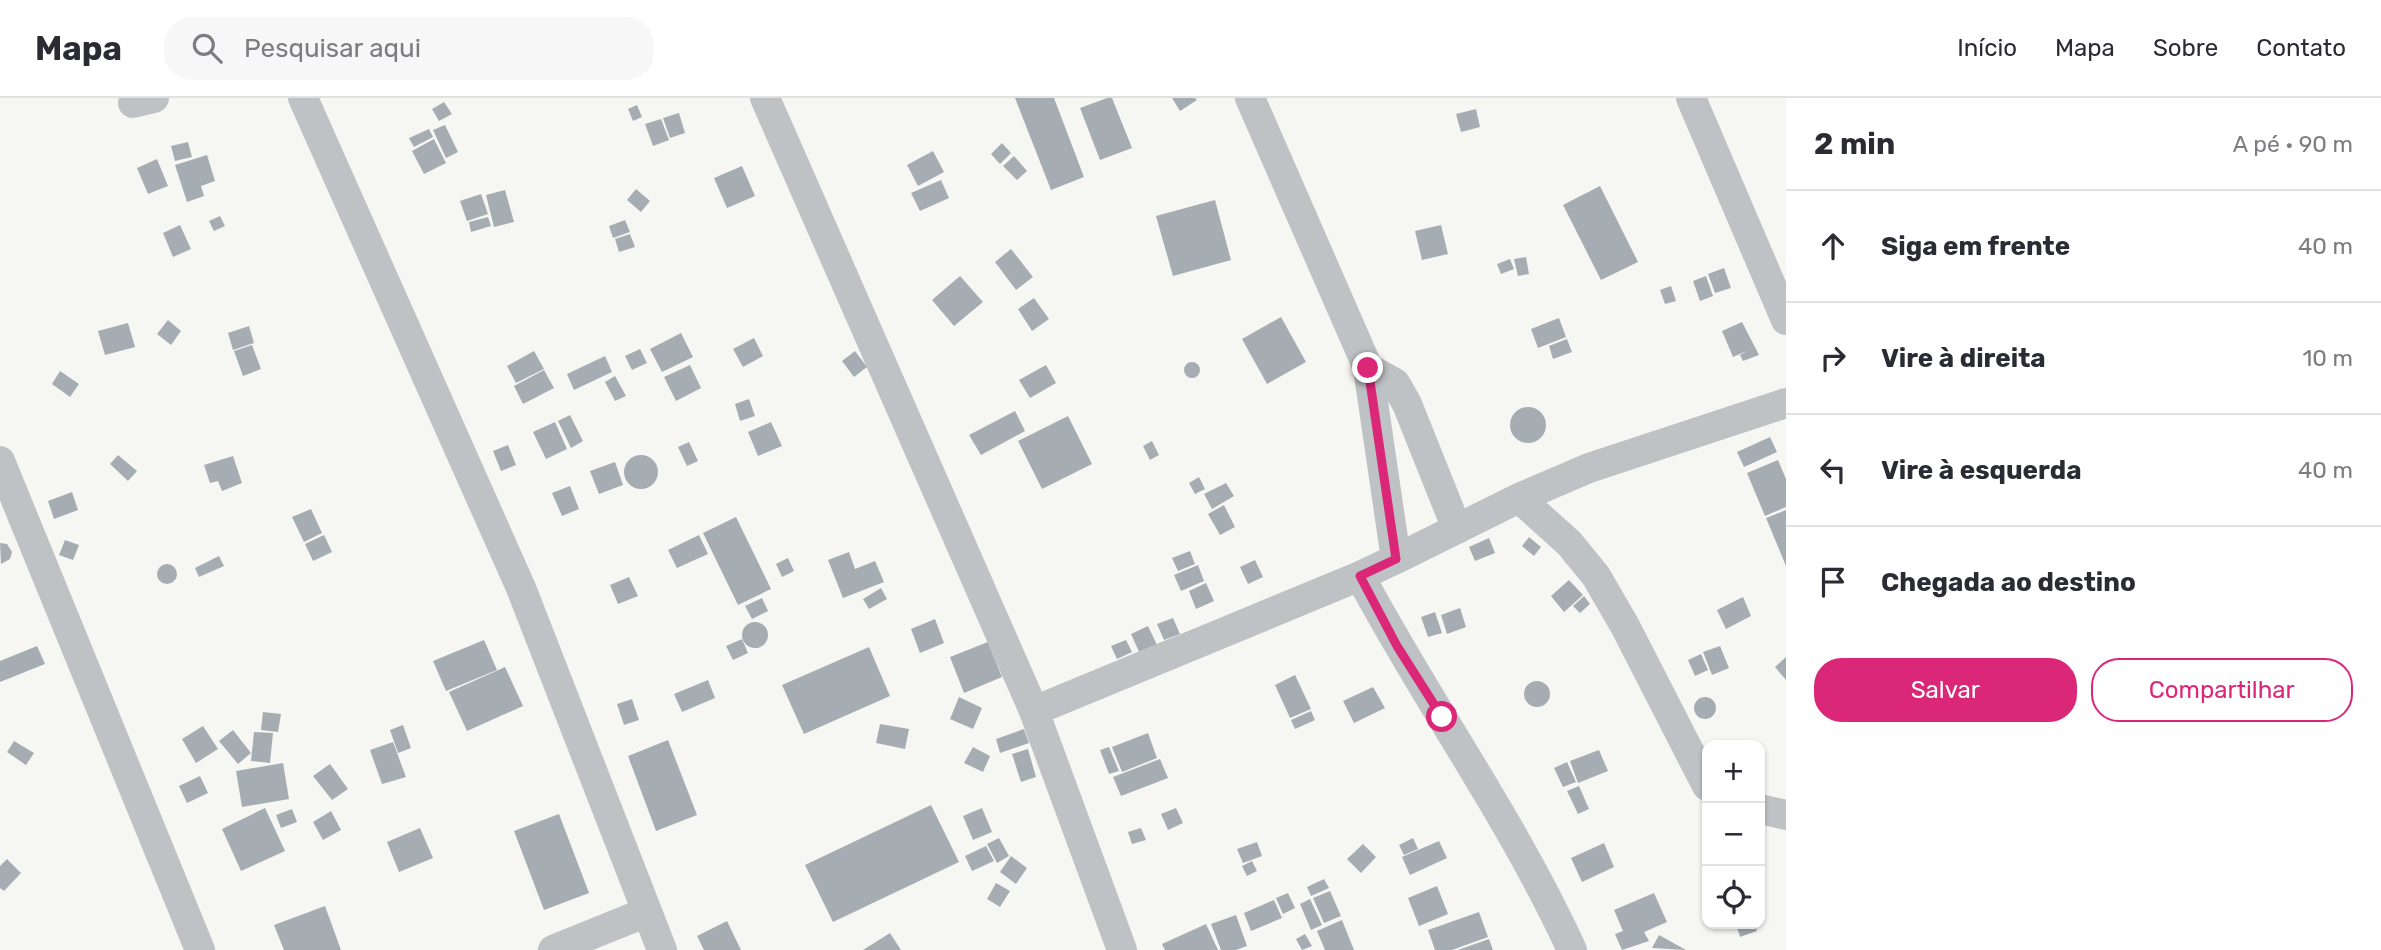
<!DOCTYPE html>
<html lang="pt">
<meta charset="utf-8">
<style>
body{margin:0;font-family:Rubik,sans-serif;background:#f7f7f7;color:#2b2b33}
.controls{position:absolute;right:21px;bottom:21px;display:grid;overflow:hidden;border-radius:14px;box-shadow:0 2px 5px #0004}
.controls button{width:63px;height:63px;display:grid;place-items:center;padding:0;border:0;border-bottom:2px solid #e1e1e2;background:#fff;color:#2b2b33;font:35px sans-serif}
.stop{position:absolute;width:21px;height:21px;margin:-16px;border:5px solid #db2777;border-radius:50%;background:#fff}
.stop.end{background:#db2777;border-color:#fff;box-shadow:0 2px 7px #0008}
.list{margin:0;padding:0;list-style:none}
h2{display:flex;justify-content:space-between;align-items:center;height:91px;margin:0;padding:0 28px;font-size:30px}
h2 small{font-size:23px;font-weight:400;color:#7c7c81}
.list li{display:grid;grid-template-columns:46px 1fr auto;gap:21px;align-items:center;box-sizing:border-box;height:112px;padding:0 28px;border-top:2px solid #e1e1e2}
.list b{display:block;font-size:26px;white-space:nowrap}
.list em{font-size:23px;font-style:normal;color:#7c7c81}
.actions{display:flex;gap:14px;padding:21px 28px}
.actions a{flex:1;padding:16px 0;border:2px solid #db2777;border-radius:28px;text-align:center;font-size:24px;color:#db2777}
.actions .main{background:#db2777;color:#fff}
.icon{flex:none;width:38px;height:38px;fill:none;stroke:currentColor;stroke-width:2;stroke-linecap:round;stroke-linejoin:round}
.map{position:relative;flex:none;width:1786px;height:852px;overflow:hidden}
header{display:flex;align-items:center;gap:42px;box-sizing:border-box;height:98px;padding:0 35px;background:#fff;border-bottom:2px solid #e1e1e2}
header strong{font-size:33px}
nav{display:flex;gap:38px;margin-inline-start:auto;font-size:24px}
.search{width:490px;height:63px;background:#f7f7f7;display:flex;align-items:center;gap:18px;box-sizing:border-box;padding:0 24px;border-radius:28px;color:#7c7c81;font-size:26px}
main{display:flex}
aside{flex:1;background:#fff}
.map>svg:first-child{display:block}
.building{fill:#a6adb2}
.lines{fill:none;stroke-linecap:round;stroke-linejoin:round}
.street{stroke:#bec2c5;stroke-width:30}
.route{stroke:#db2777;stroke-width:9}
</style>
<header>
<strong>Mapa</strong>
<div class="search"><svg class="icon" aria-label="search" viewBox="0 0 24 24"><circle cx="10" cy="10" r="6"/><path d="M15 15l6 6"/></svg>Pesquisar aqui</div>
<nav><a>Início</a><a>Mapa</a><a>Sobre</a><a>Contato</a></nav>
</header>
<main>
<div class="map">
<svg width="1786" height="852" viewBox="0 0 1786 852">
<rect width="100%" height="100%" fill="#f6f6f3"/>
<path class="building" d="M1015 0H1054L1084 79 1051 92Z
M1107 0H1112L1132 50 1100 62 1080 10Z
M1172 0H1195L1197 2 1180 13Z
M444 4 452 16 439 23 432 11Z
M637 7 642 19 633 23 628 11Z
M1476 11 1480 29 1461 34 1456 16Z
M679 15 685 35 670 40 663 20Z
M661 21 669 42 653 48 645 26Z
M445 27 458 54 446 60 433 32Z
M429 31 433 39 414 49 409 40Z
M434 41 446 65 424 76 412 53Z
M188 44 192 59 175 63 171 48Z
M1002 45 1011 55 1000 66 991 56Z
M933 53 944 74 918 88 907 67Z
M207 57 215 83 201 88 204 98 187 104 175 67Z
M1014 58 1027 73 1017 82 1003 68Z
M157 61 168 88 148 96 137 70Z
M742 68 755 98 727 110 714 80Z
M941 82 949 100 920 113 911 95Z
M1600 88 1638 164 1601 182 1563 107Z
M636 91 650 103 641 114 627 102Z
M505 92 514 124 494 129 486 97Z
M481 96 488 116 467 123 460 103Z
M1215 102 1231 162 1173 178 1156 118Z
M220 118 225 128 214 133 209 123Z
M488 119 491 128 471 134 469 124Z
M625 122 630 134 613 140 609 128Z
M180 127 191 151 173 159 163 135Z
M1441 127 1448 156 1422 162 1415 133Z
M630 136 635 149 619 154 615 141Z
M1011 151 1033 179 1016 192 995 164Z
M1526 159 1529 176 1518 178 1514 161Z
M1510 161 1514 171 1501 176 1497 166Z
M1724 170 1731 190 1715 195 1708 176Z
M960 178 983 204 954 228 932 202Z
M1706 178 1713 198 1700 203 1693 183Z
M1671 188 1676 203 1665 206 1660 192Z
M1034 200 1049 221 1032 233 1018 211Z
M1281 219 1306 264 1267 286 1242 241Z
M1559 220 1566 239 1538 250 1531 231Z
M168 222 181 233 171 247 157 236Z
M1742 224 1759 257 1743 263 1740 257 1747 253 1733 259 1722 233Z
M128 225 135 249 105 257 98 233Z
M249 228 254 245 233 252 228 235Z
M681 235 693 259 662 274 650 251Z
M754 240 763 258 743 269 733 251Z
M1567 241 1572 254 1553 261 1549 248Z
M252 247 261 271 243 278 234 253Z
M640 251 647 265 632 272 625 258Z
M534 253 544 271 516 285 507 268Z
M855 253 867 269 854 279 842 263Z
M605 258 612 274 574 292 567 276Z
M1184 272a8 8 0 1 1 16 0a8 8 0 1 1-16 0Z
M690 267 701 290 676 303 664 279Z
M1046 267 1056 285 1030 300 1019 282Z
M544 272 554 290 523 306 514 288Z
M60 273 79 286 70 299 52 286Z
M615 278 626 298 615 303 605 284Z
M749 301 755 318 740 323 735 306Z
M1510 327a18 18 0 1 1 36 0a18 18 0 1 1-36 0Z
M1015 313 1025 333 981 357 969 337Z
M570 317 583 343 571 350 558 323Z
M1068 318 1092 366 1042 391 1018 343Z
M555 324 567 351 546 361 533 334Z
M771 324 782 348 758 358 748 334Z
M1770 339 1777 354 1744 369 1737 354Z
M1152 343 1159 357 1150 362 1143 348Z
M689 344 698 363 687 368 678 349Z
M508 347 516 367 501 373 493 353Z
M624 374a17 17 0 1 1 34 0a17 17 0 1 1-34 0Z
M118 357 137 373 128 383 110 366Z
M233 358 242 385 222 393 218 383 210 385 204 367Z
M1778 362 1786 381V409L1765 418 1747 375Z
M615 364 623 387 599 396 590 373Z
M1199 379 1205 391 1195 396 1189 385Z
M1226 385 1234 398 1212 411 1204 396Z
M570 388 579 411 562 418 552 395Z
M72 394 78 412 54 421 48 403Z
M1224 407 1235 429 1220 437 1208 416Z
M311 411 322 435 304 444 292 419Z
M1786 412V468L1766 420Z
M736 419 771 491 738 507 703 435Z
M324 437 332 454 313 463 305 446Z
M699 437 708 456 677 470 668 452Z
M1529 439 1541 449 1534 458 1522 448Z
M1489 440 1495 455 1475 463 1469 449Z
M65 442 79 447 73 462 59 457Z
M0 445 7 446 12 454 10 461 1 466Z
M1190 453 1195 466 1178 473 1172 460Z
M849 454 855 471 875 463 884 484 843 500 828 462Z
M219 458 224 468 199 479 195 470Z
M788 460 794 473 782 479 776 466Z
M1255 462 1263 479 1248 486 1240 469Z
M157 476a10 10 0 1 1 20 0a10 10 0 1 1-20 0Z
M1198 467 1204 483 1181 493 1174 477Z
M629 479 638 498 618 506 610 487Z
M1569 482 1583 497 1564 514 1551 498Z
M1206 485 1214 503 1196 511 1189 493Z
M881 490 887 501 869 511 863 501Z
M1584 498 1590 506 1580 515 1573 508Z
M1743 499 1751 518 1726 531 1717 512Z
M762 500 768 513 752 521 745 508Z
M1460 510 1466 529 1447 536 1441 517Z
M1435 514 1442 535 1428 539 1421 519Z
M1173 520 1180 536 1164 542 1157 526Z
M935 521 944 545 920 555 911 531Z
M742 537a13 13 0 1 1 26 0a13 13 0 1 1-26 0Z
M1148 528 1157 547 1140 556 1131 536Z
M742 541 748 555 733 562 726 548Z
M484 542 497 572 446 593 433 563Z
M1126 542 1132 554 1117 561 1111 548Z
M988 544 1002 579 964 595 950 559Z
M37 548 45 566 0 584V563Z
M1720 548 1729 570 1712 577 1703 554Z
M869 549 890 598 804 636 782 587Z
M1701 556 1708 572 1695 578 1688 562Z
M1786 559V582L1775 569Z
M505 569 523 608 467 633 449 594Z
M1295 577 1311 611 1290 620 1275 587Z
M708 582 715 600 682 614 674 596Z
M1524 596a13 13 0 1 1 26 0a13 13 0 1 1-26 0Z
M1373 589 1385 610 1354 625 1343 603Z
M1694 610a11 11 0 1 1 22 0a11 11 0 1 1-22 0Z
M959 599 982 610 973 631 950 621Z
M632 601 639 622 624 627 617 606Z
M1311 613 1315 622 1295 631 1291 622Z
M263 614 281 616 278 634 261 632Z
M880 626 909 631 905 651 876 645Z
M403 627 411 650 398 655 390 632Z
M203 628 218 651 196 665 182 641Z
M1024 631 1029 645 1000 655 996 641Z
M233 632 251 655 238 666 219 643Z
M254 634 273 635 270 665 251 663Z
M1148 635 1157 660 1122 674 1112 649Z
M668 642 697 717 656 733 628 658Z
M14 643 34 655 26 667 7 654Z
M393 644 406 679 382 686 370 652Z
M973 649 990 658 983 674 964 665Z
M1109 649 1119 673 1109 676 1100 652Z
M1028 651 1036 679 1021 684 1012 656Z
M1599 652 1608 673 1578 685 1570 663Z
M1160 661 1168 680 1121 698 1113 679Z
M1567 664 1576 684 1563 689 1554 670Z
M283 665 289 701 242 709 236 673Z
M330 666 348 691 332 702 313 678Z
M200 678 208 695 187 705 179 688Z
M1579 688 1589 711 1578 716 1567 693Z
M931 707 959 764 833 824 805 767Z
M265 710 285 753 241 773 222 731Z
M982 710 992 734 973 742 963 718Z
M1176 710 1183 725 1168 732 1161 716Z
M292 711 297 724 281 730 276 717Z
M331 713 341 732 323 742 313 724Z
M559 716 589 795 544 812 514 733Z
M420 730 433 760 399 774 387 744Z
M1141 730 1146 742 1132 746 1128 734Z
M999 740 1009 758 997 765 987 746Z
M1413 740 1418 751 1404 757 1399 747Z
M1439 743 1447 760 1410 777 1402 759Z
M1257 744 1262 758 1243 765 1237 751Z
M1604 745 1614 769 1582 784 1571 760Z
M1363 746 1376 759 1361 775 1347 761Z
M986 748 994 763 972 773 965 758Z
M1011 758 1027 770 1016 786 1000 774Z
M7 761 21 775 4 793 0 790V768Z
M1252 763 1257 773 1247 778 1242 768Z
M1324 781 1329 790 1311 798 1307 789Z
M996 785 1010 793 1000 809 987 801Z
M1437 788 1448 816 1419 828 1408 800Z
M1330 793 1341 818 1324 825 1313 800Z
M1288 795 1295 810 1283 816 1276 800Z
M1654 795 1667 824 1644 834 1649 843 1622 852 1615 836 1623 833 1614 812Z
M1310 801 1322 827 1311 832 1300 806Z
M1274 802 1282 820 1251 833 1244 815Z
M325 808 341 852H284L274 827Z
M1479 814 1488 839 1452 852H1435L1428 832Z
M1236 817 1247 848 1236 852H1221L1211 826Z
M1342 822 1354 852H1325L1317 833Z
M727 823 741 852H704L697 838Z
M1206 826 1218 852H1165L1162 846Z
M1736 826H1754L1757 833 1740 839Z
M890 835 901 852H863Z
M1305 836 1312 848 1302 852 1296 841Z
M1659 837 1686 852 1652 850Z
M1489 841 1493 852H1458Z"/>
<g class="lines">
<path class="street" d="M303 0 521 490 662 852
M765 0 1034 613 1122 852
M1250 0 1368 270 1396 461 1360 478
M1691 0 1786 222
M133 5 154 0
M1368 270 1395 285 1407 306 1457 431
M0 363 200 852
M1519 400 1569 445 1596 478 1625 528 1707 688
M1396 461 1519 400 1589 370 1786 305
M1034 613 1360 478C1428 606 1511 719 1572 852
M1760 711 1786 717
M553 852 647 814"/>
</g>
<g class="lines">
<path class="route" d="M1368 270 1396 461 1360 478 1397 548 1442 619"/>
</g>
</svg>
<div class="controls">
<button>+</button>
<button>−</button>
<button><svg class="icon" aria-label="locate" viewBox="0 0 24 24"><circle cx="12" cy="12" r="6"/><path d="M12 2v4M12 18v4M2 12h4M18 12h4"/></svg></button>
</div>
<div class="stop" style="left:1442px;top:619px"></div>
<div class="stop end" style="left:1368px;top:270px"></div>
</div>
<aside>
<h2>2 min<small>A pé · 90 m</small></h2>
<ul class="list">
<li><svg class="icon" aria-label="ahead" viewBox="0 0 24 24"><path d="M12 20V5M6 11l6-6 6 6"/></svg><div><b>Siga em frente</b></div><em>40 m</em></li>
<li><svg class="icon" aria-label="right" viewBox="0 0 24 24"><path d="M7 20v-9h11M14 6l5 5-5 5"/></svg><div><b>Vire à direita</b></div><em>10 m</em></li>
<li><svg class="icon" aria-label="left" viewBox="0 0 24 24"><path d="M17 20v-9H6M10 6l-5 5 5 5"/></svg><div><b>Vire à esquerda</b></div><em>40 m</em></li>
<li><svg class="icon" aria-label="arrive" viewBox="0 0 24 24"><path d="M6 21V4h12l-3 4 3 4H6"/></svg><div><b>Chegada ao destino</b></div></li>
</ul>
<div class="actions"><a class="main">Salvar</a><a>Compartilhar</a></div>
</aside>
</main>
